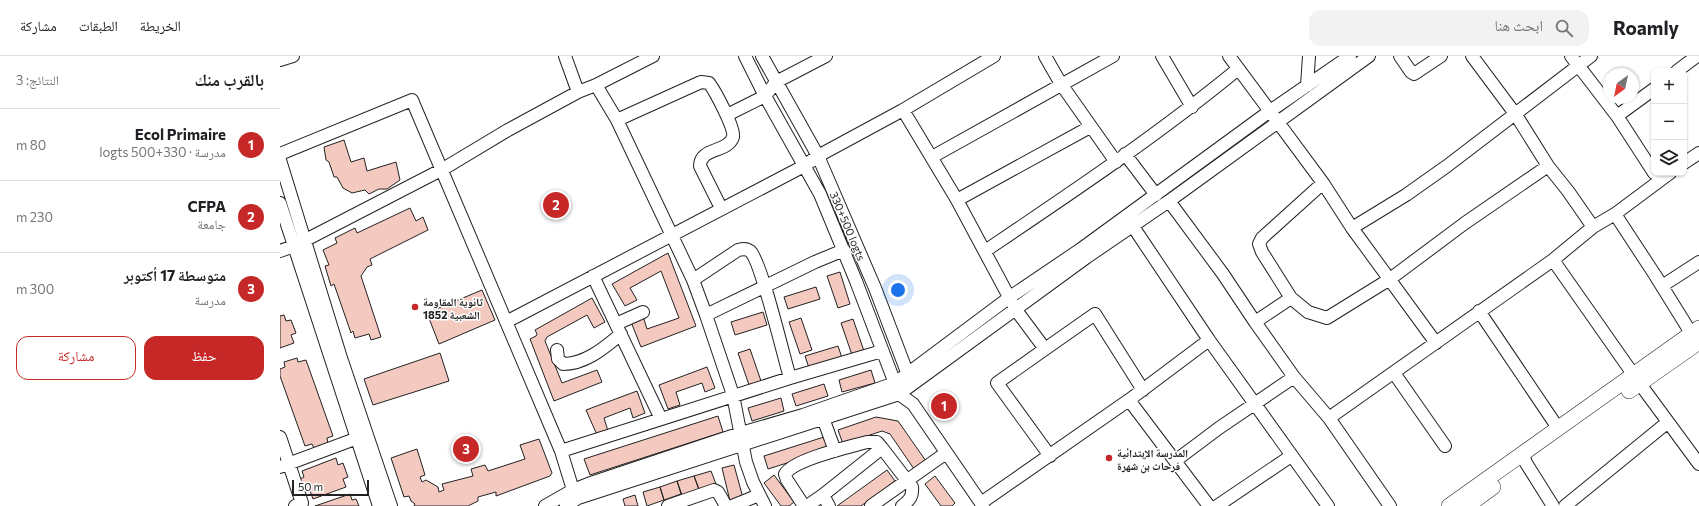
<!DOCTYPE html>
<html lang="ar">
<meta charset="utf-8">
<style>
body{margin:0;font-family:Commissioner,"Noto Naskh Arabic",sans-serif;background:#f2f2f2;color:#202124;direction:rtl}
.controls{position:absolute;right:12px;top:12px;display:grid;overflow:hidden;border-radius:8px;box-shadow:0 1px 3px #0004}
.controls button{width:36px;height:36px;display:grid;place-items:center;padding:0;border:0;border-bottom:1px solid #e0e0e0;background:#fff;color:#202124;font:20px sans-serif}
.compass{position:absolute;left:1323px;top:12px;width:36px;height:36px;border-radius:50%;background:#fff;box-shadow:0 1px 3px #0004;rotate:213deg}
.scale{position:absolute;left:12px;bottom:10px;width:77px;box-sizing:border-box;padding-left:4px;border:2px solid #222;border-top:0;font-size:11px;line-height:14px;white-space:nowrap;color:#222;-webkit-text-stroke:3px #fff;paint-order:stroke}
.you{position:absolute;left:618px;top:234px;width:14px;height:14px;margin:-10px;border:3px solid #fff;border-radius:50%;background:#1a73e8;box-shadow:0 0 0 6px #1a73e833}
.badge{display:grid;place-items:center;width:26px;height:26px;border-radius:50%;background:#c62828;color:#fff;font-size:13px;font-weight:700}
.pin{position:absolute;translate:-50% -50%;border:2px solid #fff;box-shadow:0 1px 4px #0006}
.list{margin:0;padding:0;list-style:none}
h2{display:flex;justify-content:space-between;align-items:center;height:52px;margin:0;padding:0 16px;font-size:17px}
h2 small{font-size:13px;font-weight:400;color:#757577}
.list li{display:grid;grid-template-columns:26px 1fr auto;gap:12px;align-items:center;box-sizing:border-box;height:72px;padding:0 16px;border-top:1px solid #e0e0e0}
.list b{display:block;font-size:15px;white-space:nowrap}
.list p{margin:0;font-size:13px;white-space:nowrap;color:#757577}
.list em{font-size:13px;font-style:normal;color:#757577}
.actions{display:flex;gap:8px;padding:12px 16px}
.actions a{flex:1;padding:9px 0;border:1px solid #c62828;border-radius:12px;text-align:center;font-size:14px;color:#c62828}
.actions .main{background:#c62828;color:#fff}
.icon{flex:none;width:22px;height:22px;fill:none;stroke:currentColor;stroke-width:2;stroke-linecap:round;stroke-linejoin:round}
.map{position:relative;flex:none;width:1419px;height:450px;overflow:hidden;direction:ltr}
header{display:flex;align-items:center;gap:24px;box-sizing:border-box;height:56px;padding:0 20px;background:#fff;border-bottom:1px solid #e0e0e0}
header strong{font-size:19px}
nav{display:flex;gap:22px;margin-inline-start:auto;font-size:14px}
.search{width:280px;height:36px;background:#f2f2f2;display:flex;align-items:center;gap:10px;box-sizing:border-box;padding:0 14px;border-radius:12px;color:#757577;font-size:15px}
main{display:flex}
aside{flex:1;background:#fff}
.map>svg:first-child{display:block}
.building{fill:#f3c9c0;stroke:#222}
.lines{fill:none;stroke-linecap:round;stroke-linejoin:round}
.minor-casing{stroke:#222;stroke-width:14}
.major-casing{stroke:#222;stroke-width:16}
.minor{stroke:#fff;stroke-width:12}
.major{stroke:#fff;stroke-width:15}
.poi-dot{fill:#c62828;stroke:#fff;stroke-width:1.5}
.labels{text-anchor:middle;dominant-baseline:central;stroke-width:3;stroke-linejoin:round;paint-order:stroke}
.street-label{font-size:11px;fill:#222;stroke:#fff}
.poi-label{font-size:11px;font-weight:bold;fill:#222;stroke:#fff;text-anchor:start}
</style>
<header>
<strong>Roamly</strong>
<div class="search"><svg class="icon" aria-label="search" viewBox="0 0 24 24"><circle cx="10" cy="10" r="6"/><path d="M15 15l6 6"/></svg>ابحث هنا</div>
<nav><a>الخريطة</a><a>الطبقات</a><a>مشاركة</a></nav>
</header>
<main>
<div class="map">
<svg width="1419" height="450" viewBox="0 0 1419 450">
<rect width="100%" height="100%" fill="#fff"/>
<path class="building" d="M64 84 71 106 84 102 87 115 116 106 120 124 107 133H99L89 138 85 134 72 137 63 132 57 121H54L49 106 46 104 44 91Z
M130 152 136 165 143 161 148 174 90 203 92 209 87 211 81 220 101 281 91 284 89 278 75 282 73 275 71 277 54 228 51 230 45 210 49 209 43 194 57 187 55 182 75 172 77 177Z
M388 197 416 270 361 291 351 266 363 260 367 273 399 262 381 215 350 232 357 244 345 250 332 228Z
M560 216 570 248 558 252 547 220Z
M536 231 540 243 508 253 504 241Z
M202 234 215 264 159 288 147 257Z
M312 242 325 266 314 272 307 259 267 281 265 285 282 327 317 314 322 326 274 345 250 283 256 280 257 278 255 274Z
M483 256 487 269 455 279 451 266Z
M4 259 6 265 11 264 16 277 11 279 14 287 0 292V260Z
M521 262 532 294 520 298 509 266Z
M573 263 584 295 572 299 561 267Z
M558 290 562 302 529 312 525 300Z
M470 293 481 325 469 329 458 297Z
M160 297 169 325 93 349 84 323Z
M17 302 18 306 26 304 53 380 47 382 48 387 34 392 32 388 25 390 0 320V313L5 311 4 306Z
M427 311 435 332 425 336 422 327 396 336 400 349 388 353 379 329Z
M591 314 595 327 562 336 559 324Z
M544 328 548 340 516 350 512 338Z
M357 335 365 357 353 362 350 352 324 362 328 375 317 379 306 354Z
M501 342 504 355 472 365 468 352Z
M438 360 443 376 310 419 304 403Z
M596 361 618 365 646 405 634 413 610 378 602 375 563 388 558 374Z
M544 381 548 394 488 413 484 400Z
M259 383 272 417 270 420 216 440V436L198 441V445L188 450H134L135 448 131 445 129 440 124 441 111 402 137 393 145 419 140 421 142 426 146 424 158 431 159 436 164 434 162 428 193 420 191 413 205 409 208 415 245 403 240 389Z
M56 402 58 409 63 407 68 421 63 423 66 431 33 443 30 435 25 436 20 423 24 421 22 415Z
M454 409 463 442 450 445 442 412Z
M607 414 615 425 581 450H557Z
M431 415 436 428 419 434 414 420Z
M494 419 514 446 509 450H501L484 427Z
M414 420 419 433 402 439 397 425Z
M655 420 675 447 672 450H661L645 428Z
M397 425 401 438 384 444 380 431Z
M380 431 384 444 367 450 363 436Z
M70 438 72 444 76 443 79 450H35Z
M355 439 358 450H345L343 443Z"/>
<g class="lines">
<g class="minor-casing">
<path id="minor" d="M285 0 298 36
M465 0 485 40 540 138 576 225 619 338 633 348 703 450
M482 0 538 100 595 232 630 324
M765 0 781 28 836 106
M882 0 912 51
M949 0 1043 127 1072 172 1156 287
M1120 0 1131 16 1134 18 1161 0
M1192 0 1236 59 1268 110 1288 135 1313 171
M1291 0 1337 60 1374 117
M0 4 13 0
M1397 15 1417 0
M316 29 337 64 413 224 426 259 453 339 466 406 473 426 485 450
M1027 30 1029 0
M623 54 677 144 736 254 765 293 815 258 863 334
M447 59 485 40 496 26 546 0
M1337 60 1374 33
M337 64 421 26 429 27C435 35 455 72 453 81 448 97 420 91 420 110L441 152
M0 98 132 44 281 395 293 434 297 439
M845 98 876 139
M652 101 833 0
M0 104 61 302 111 450
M1404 107 1419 97
M677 144 810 71
M889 145 943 218 975 266 1014 321 1049 362 1110 450
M0 147 99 450
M1335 158 1375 219 1411 277
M852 169 929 284 1048 450
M1072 172 1126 139 1167 110 1311 0
M0 195 14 190 163 113 228 74 298 36 316 29 373 0
M705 195C791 137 878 79 958 13
M1273 204 1360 328 1419 408
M313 220 381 363
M413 224 458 194C462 193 466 192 470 195 481 204 504 302 510 322
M1382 230 1419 206
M1011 242 982 196 979 188 982 182 1043 127
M1199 255 1278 372
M426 259 535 206 564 194
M226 266 524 110 538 100 623 54 714 0
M975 266 1011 242 1028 256 1047 262 1110 223 1185 167 1268 110
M336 268 363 256
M765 293 717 327 770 400
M277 294 278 303 283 308C306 308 325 291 341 278
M1114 317 1165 390
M849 344 929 450
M543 362 555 395
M1049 362 1273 204 1313 171 1335 158 1390 117
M0 381 22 447 15 450
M281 395 510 322 602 295
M1243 398 1246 407 1273 450
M895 405 939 372 1014 321
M0 411 83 380
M543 439 549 450
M701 447 849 344 929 284
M265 450 293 434 308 428 461 377 523 359 615 327 730 241 801 193 990 55 1070 0
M286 450 298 442 619 338 807 201 889 145 1089 0
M388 450 434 434 438 436 446 450
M452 450 479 439
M524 450 507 424 505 418C514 403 569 391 587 386H597L602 392
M527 450 543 439 602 392 632 431C633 440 630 444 622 450
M591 450 666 397
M937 450 1011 400
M1285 450 1388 366"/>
</g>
<g class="major-casing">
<path id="major" d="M1349 335 1419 286
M1169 450 1419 272
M1187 450 1213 431"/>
</g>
<use href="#minor" class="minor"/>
<use href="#major" class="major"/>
</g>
<g class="poi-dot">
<circle cx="135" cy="251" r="4"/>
<circle cx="829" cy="402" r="4"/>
</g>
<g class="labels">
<g class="street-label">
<text transform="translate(568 170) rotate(67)">330+500 logts</text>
</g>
<g class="poi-label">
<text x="143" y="245">ثانوية المقاومة<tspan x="143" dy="13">الشعبية 1852</tspan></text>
<text x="837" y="396">المدرسة الإبتدائية<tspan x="837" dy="13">فرحات بن شهرة</tspan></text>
</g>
</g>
</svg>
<div class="controls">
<button>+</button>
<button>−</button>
<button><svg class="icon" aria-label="layers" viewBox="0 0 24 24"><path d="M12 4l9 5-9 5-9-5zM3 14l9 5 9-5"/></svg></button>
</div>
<svg class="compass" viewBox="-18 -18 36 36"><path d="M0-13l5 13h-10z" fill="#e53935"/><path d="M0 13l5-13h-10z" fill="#757577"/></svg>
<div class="scale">50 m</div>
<div class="you"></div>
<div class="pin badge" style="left:664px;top:350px">1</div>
<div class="pin badge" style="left:276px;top:149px">2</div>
<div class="pin badge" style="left:186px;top:393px">3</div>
</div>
<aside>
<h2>بالقرب منك<small>النتائج: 3</small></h2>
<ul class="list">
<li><span class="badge">1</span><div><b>Ecol Primaire</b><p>مدرسة · 330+500 logts</p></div><em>80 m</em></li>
<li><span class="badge">2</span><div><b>CFPA</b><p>جامعة</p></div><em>230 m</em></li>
<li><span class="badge">3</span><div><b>متوسطة 17 أكتوبر</b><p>مدرسة</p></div><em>300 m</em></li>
</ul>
<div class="actions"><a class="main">حفظ</a><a>مشاركة</a></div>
</aside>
</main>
